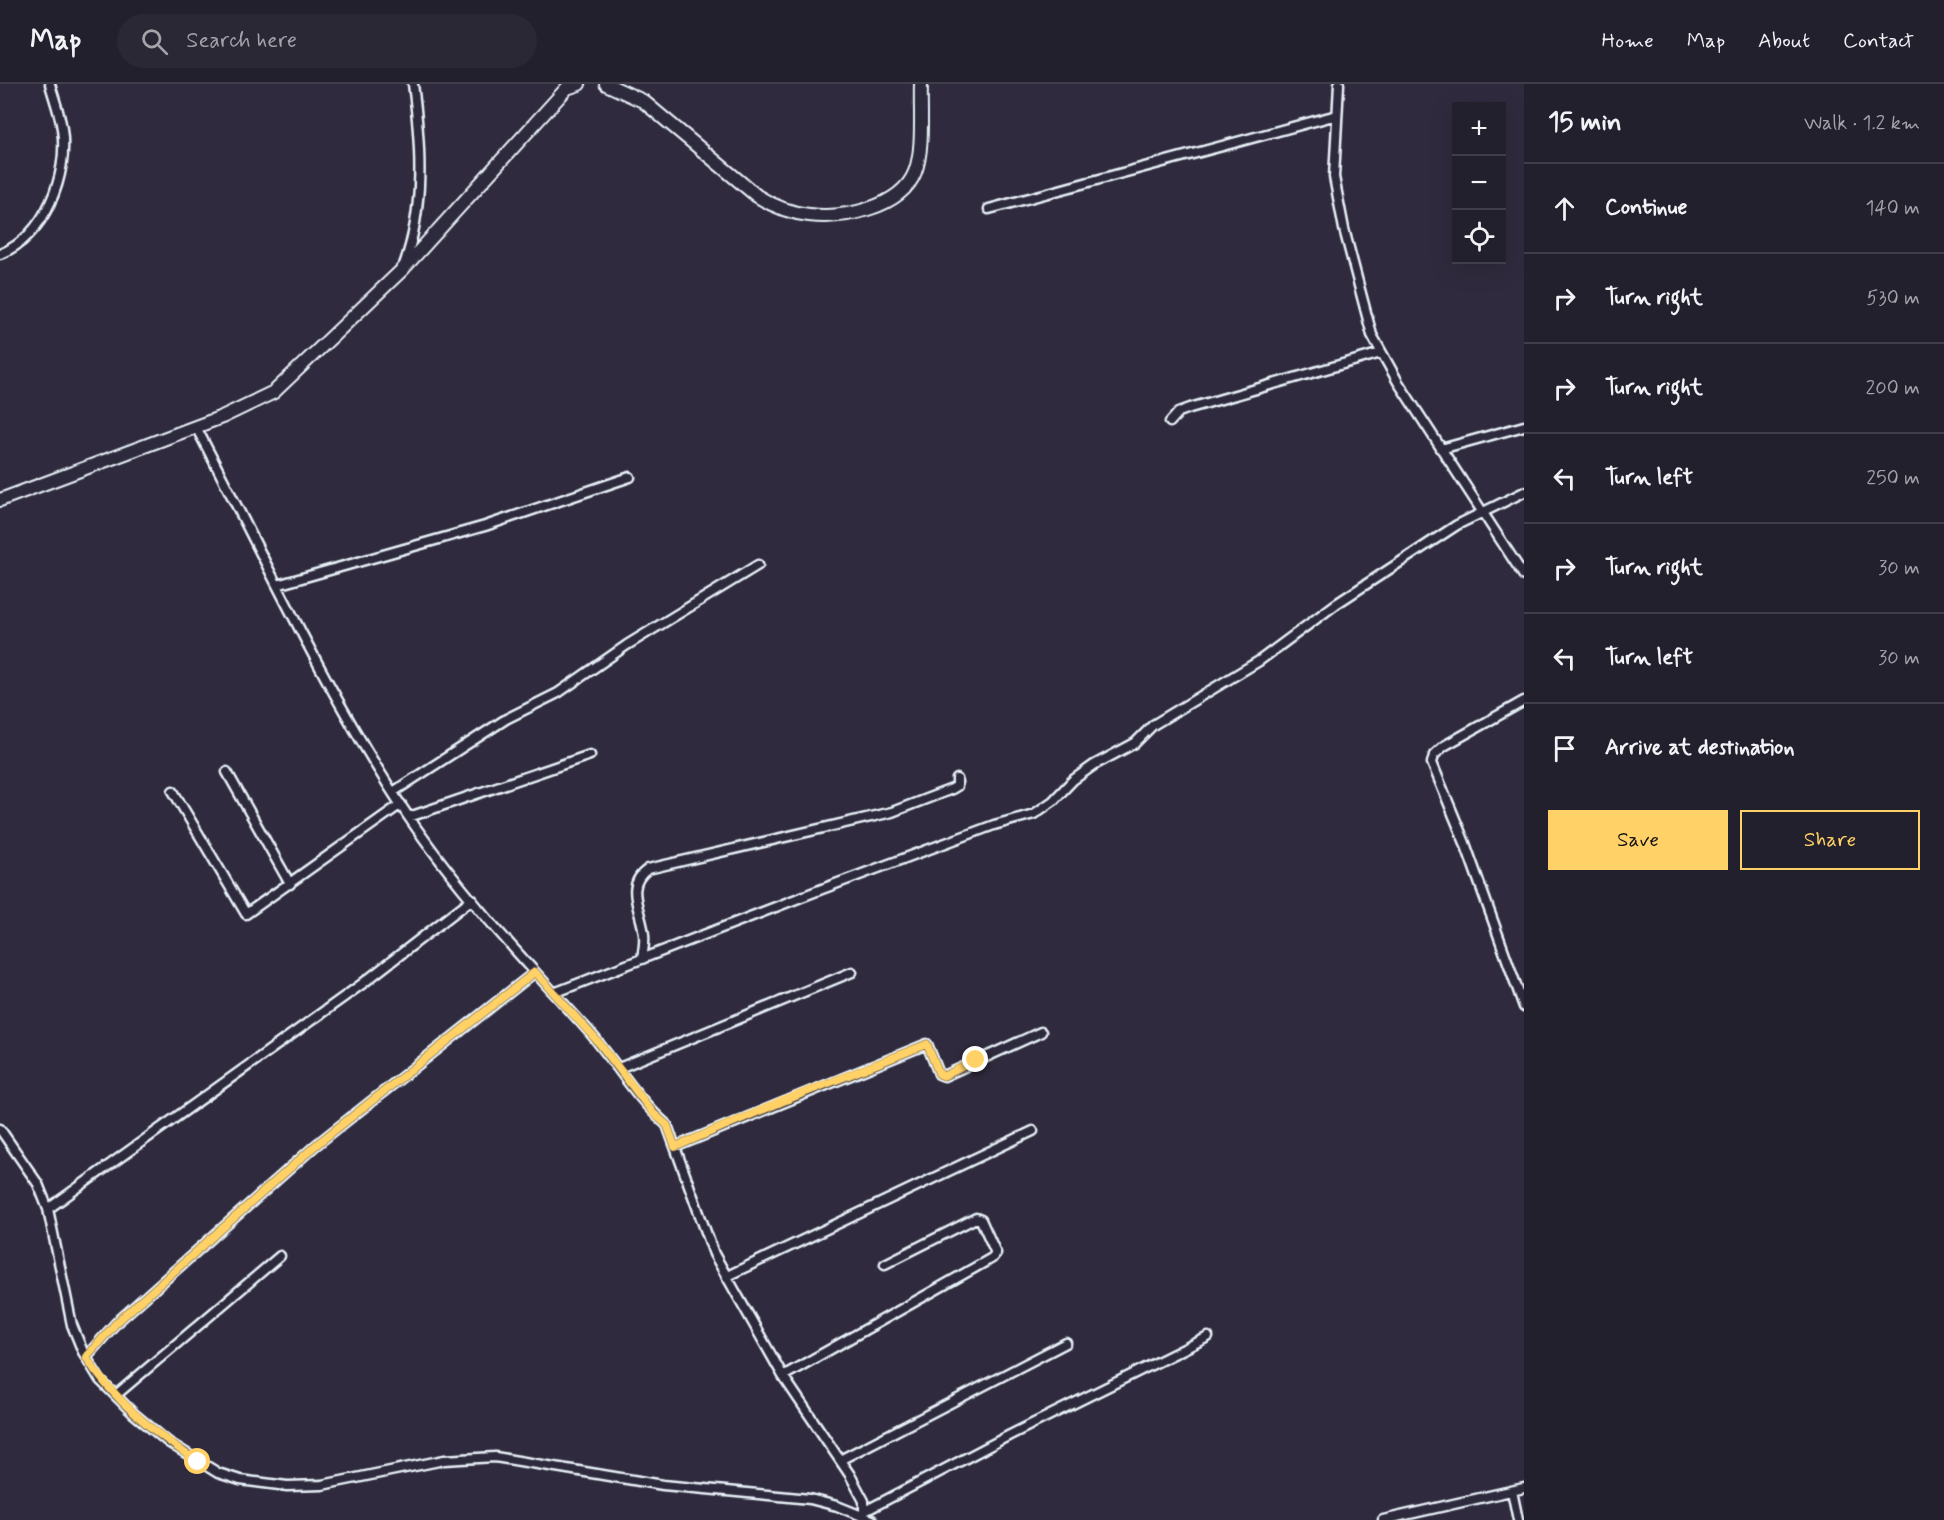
<!DOCTYPE html>
<meta charset="utf-8">
<style>
body{margin:0;font-family:Mynerve,sans-serif;background:#2b2836;color:#f1f3f6}
.controls{position:absolute;right:18px;top:18px;display:grid;overflow:hidden;border-radius:0px;box-shadow:0 6px 24px #0002}
.controls button{width:54px;height:54px;display:grid;place-items:center;padding:0;border:0;border-bottom:2px solid #403e4a;background:#23202e;color:#f1f3f6;font:30px sans-serif}
.stop{position:absolute;width:18px;height:18px;margin:-14px;border:4px solid #ffd166;border-radius:50%;background:#fff}
.stop.end{background:#ffd166;border-color:#fff;box-shadow:0 2px 6px #0008}
.list{margin:0;padding:0;list-style:none}
h2{display:flex;justify-content:space-between;align-items:center;height:78px;margin:0;padding:0 24px;font-size:26px}
h2 small{font-size:20px;font-weight:400;color:#a3a3aa}
.list li{display:grid;grid-template-columns:39px 1fr auto;gap:18px;align-items:center;box-sizing:border-box;height:90px;padding:0 24px;border-top:2px solid #403e4a}
.list b{display:block;font-size:22px;white-space:nowrap}
.list em{font-size:20px;font-style:normal;color:#a3a3aa}
.actions{display:flex;gap:12px;padding:18px 24px}
.actions a{flex:1;padding:14px 0;border:2px solid #ffd166;border-radius:0px;text-align:center;font-size:21px;color:#ffd166}
.actions .main{background:#ffd166;color:#111}
.icon{flex:none;width:33px;height:33px;fill:none;stroke:currentColor;stroke-width:2;stroke-linecap:round;stroke-linejoin:round}
.map{position:relative;flex:none;width:1524px;height:1436px;overflow:hidden}
header{display:flex;align-items:center;gap:36px;box-sizing:border-box;height:84px;padding:0 30px;background:#23202e;border-bottom:2px solid #403e4a}
header strong{font-size:28px}
nav{display:flex;gap:33px;margin-inline-start:auto;font-size:21px}
.search{width:420px;height:54px;background:#2b2836;display:flex;align-items:center;gap:15px;box-sizing:border-box;padding:0 21px;border-radius:33px;color:#a3a3aa;font-size:22px}
main{display:flex}
aside{flex:1;background:#23202e}
.map>svg:first-child{display:block}
.lines{fill:none;stroke-linecap:round;stroke-linejoin:round}
.street-casing{stroke:#e8f1f8;stroke-width:13}
.secondary-casing{stroke:#e8f1f8;stroke-width:16}
.street{stroke:#2f2a3d;stroke-width:8}
.secondary{stroke:#2f2a3d;stroke-width:12}
.route{stroke:#ffd166;stroke-width:8}
</style>
<header>
<strong>Map</strong>
<div class="search"><svg class="icon" aria-label="search" viewBox="0 0 24 24"><circle cx="10" cy="10" r="6"/><path d="M15 15l6 6"/></svg>Search here</div>
<nav><a>Home</a><a>Map</a><a>About</a><a>Contact</a></nav>
</header>
<main>
<div class="map">
<svg width="1524" height="1436" viewBox="0 0 1524 1436">
<rect width="100%" height="100%" fill="#2f2a3d"/>
<filter id="ink" filterUnits="userSpaceOnUse"><feTurbulence type="fractalNoise" baseFrequency=".0167" numOctaves="2"/><feDisplacementMap in="SourceGraphic" scale="12" xChannelSelector="R" yChannelSelector="G"/><feConvolveMatrix kernelMatrix="1 2 1 2 8 2 1 2 1" color-interpolation-filters="sRGB"/></filter>
<g filter="url(#ink)">
<g class="lines">
<g class="street-casing">
<path id="street" d="M1339 0 1334 93 1344 145 1372 251 1398 298 1524 492
M989 125 1337 31
M0 170C45 152 69 91 62 45 60 30 54 15 50 0
M404 181C425 123 421 61 413 0
M1170 338 1179 328 1190 324 1381 269
M196 343C265 474 326 609 408 732 460 809 524 876 586 944 614 975 635 1014 667 1041L714 1170 783 1292 850 1391 864 1417V1432
M1441 365 1524 342
M277 501 485 442 630 393
M1524 617 1444 662 1434 671 1432 679 1465 759 1524 923
M227 688 290 800
M173 707 246 830 401 720
M393 708 506 635 558 609 627 561 758 481
M409 733 590 671
M642 875C643 867 645 859 644 851 642 827 623 802 648 785L892 728 952 705 957 702V695
M554 909 822 805 994 741 1034 730 1053 717 1073 696 1094 681 1135 659 1153 641 1259 577 1336 520 1457 441 1524 408
M619 984 852 888
M0 1045 38 1100 48 1125 72 1241 83 1268 100 1296 133 1329 168 1358 218 1389 240 1396 287 1402 322 1401 444 1376 495 1373 663 1401 810 1415 837 1422 872 1436
M675 1063 927 960 939 990 944 992 1041 948
M48 1125 362 900 472 815
M727 1192 1033 1047
M86 1273 116 1239 316 1061 535 888
M783 1292 992 1174 996 1169 981 1136 976 1134 885 1180
M116 1311 280 1172
M840 1376 1066 1259
M1512 1407 1518 1436
M865 1427 1010 1351 1208 1253
M1383 1436 1524 1404"/>
</g>
<g class="secondary-casing">
<path id="secondary" d="M606 0 643 17 757 112C773 122 791 129 809 131 843 135 901 124 915 88 924 65 920 25 921 0
M0 416 222 333 274 308 403 185 567 4 579 0"/>
</g>
<use href="#street" class="street"/>
<use href="#secondary" class="secondary"/>
</g>
</g>
<g class="lines" filter="url(#ink)">
<path class="route" d="M198 1378C155 1349 114 1317 86 1273L116 1239 316 1061 535 888 600 960 653 1029 667 1041 675 1063 781 1018 927 960 939 990 944 992 976 976"/>
</g>
</svg>
<div class="controls">
<button>+</button>
<button>−</button>
<button><svg class="icon" aria-label="locate" viewBox="0 0 24 24"><circle cx="12" cy="12" r="6"/><path d="M12 2v4M12 18v4M2 12h4M18 12h4"/></svg></button>
</div>
<div class="stop" style="left:198px;top:1378px"></div>
<div class="stop end" style="left:976px;top:976px"></div>
</div>
<aside>
<h2>15 min<small>Walk · 1.2 km</small></h2>
<ul class="list">
<li><svg class="icon" aria-label="ahead" viewBox="0 0 24 24"><path d="M12 20V5M6 11l6-6 6 6"/></svg><div><b>Continue</b></div><em>140 m</em></li>
<li><svg class="icon" aria-label="right" viewBox="0 0 24 24"><path d="M7 20v-9h11M14 6l5 5-5 5"/></svg><div><b>Turn right</b></div><em>530 m</em></li>
<li><svg class="icon" aria-label="right" viewBox="0 0 24 24"><path d="M7 20v-9h11M14 6l5 5-5 5"/></svg><div><b>Turn right</b></div><em>200 m</em></li>
<li><svg class="icon" aria-label="left" viewBox="0 0 24 24"><path d="M17 20v-9H6M10 6l-5 5 5 5"/></svg><div><b>Turn left</b></div><em>250 m</em></li>
<li><svg class="icon" aria-label="right" viewBox="0 0 24 24"><path d="M7 20v-9h11M14 6l5 5-5 5"/></svg><div><b>Turn right</b></div><em>30 m</em></li>
<li><svg class="icon" aria-label="left" viewBox="0 0 24 24"><path d="M17 20v-9H6M10 6l-5 5 5 5"/></svg><div><b>Turn left</b></div><em>30 m</em></li>
<li><svg class="icon" aria-label="arrive" viewBox="0 0 24 24"><path d="M6 21V4h12l-3 4 3 4H6"/></svg><div><b>Arrive at destination</b></div></li>
</ul>
<div class="actions"><a class="main">Save</a><a>Share</a></div>
</aside>
</main>
